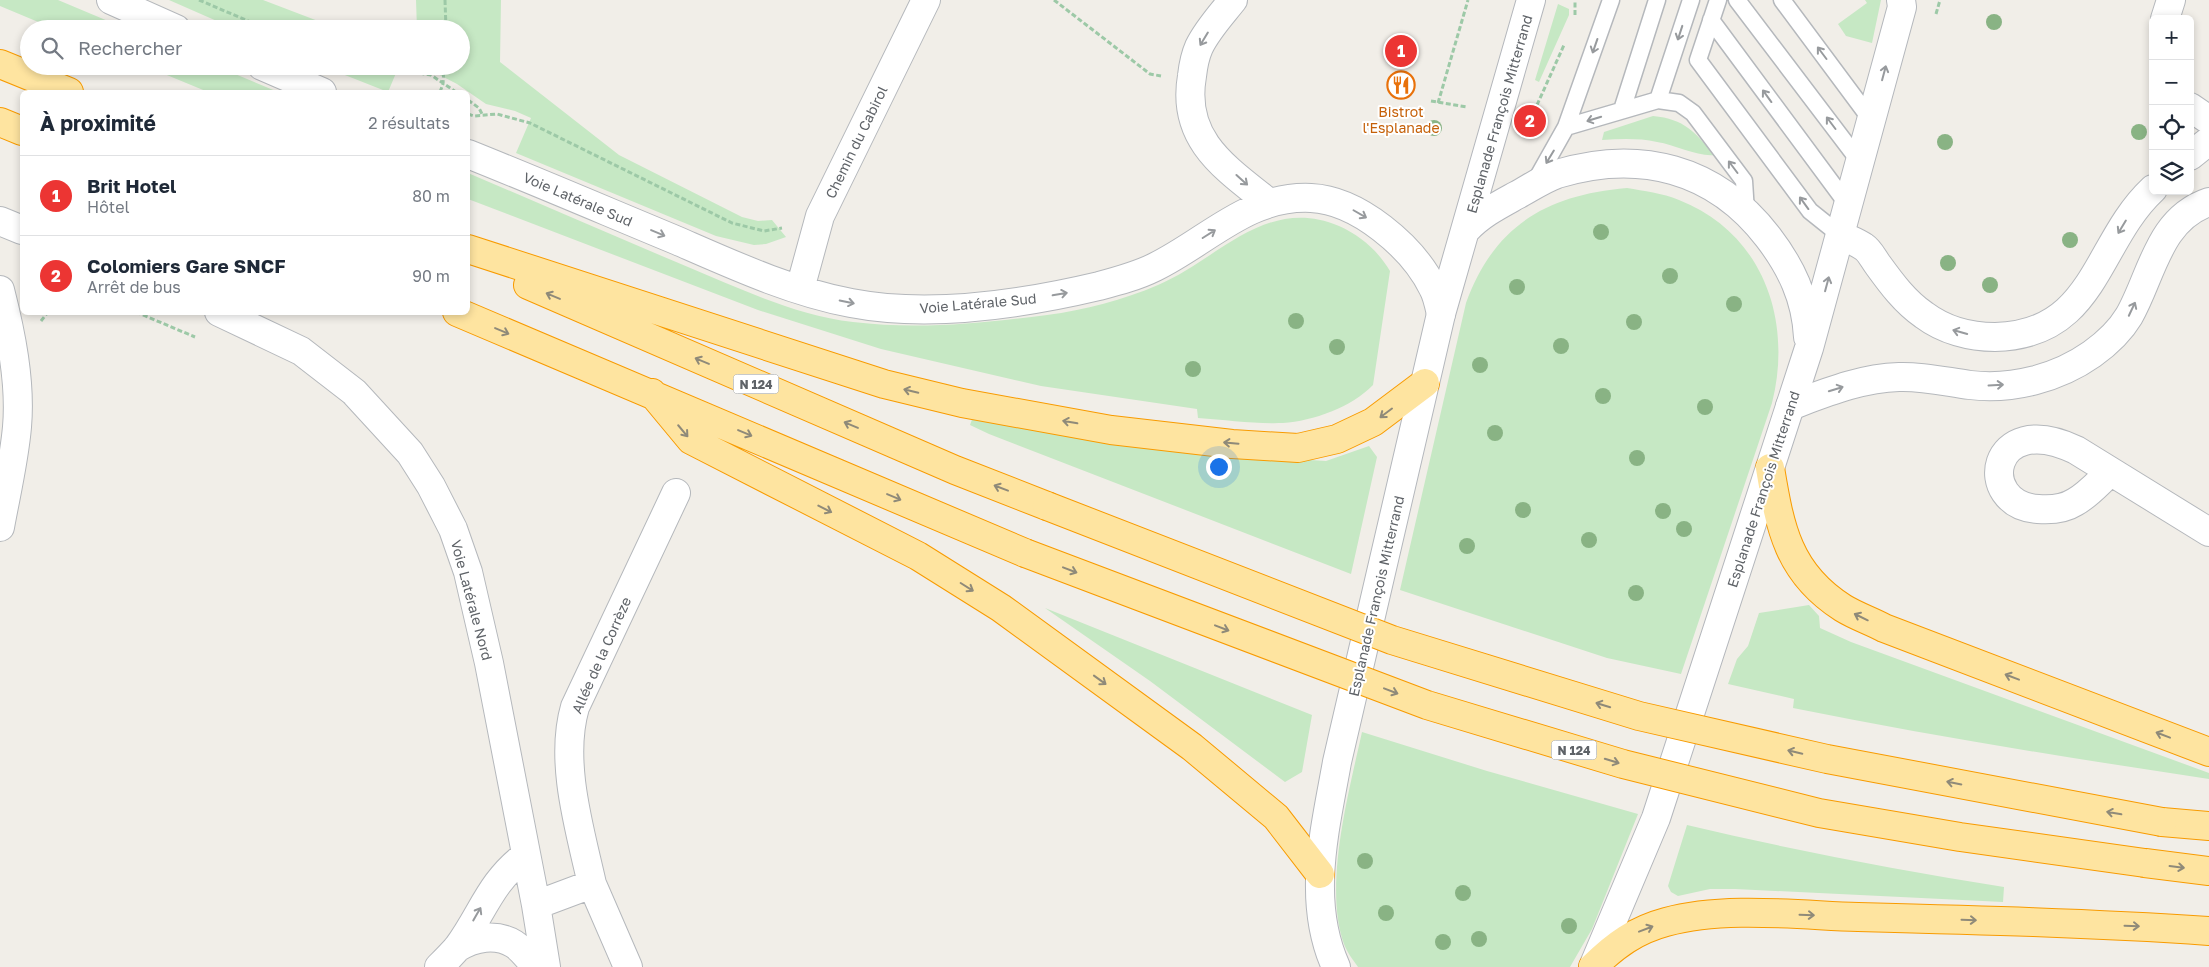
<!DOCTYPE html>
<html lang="fr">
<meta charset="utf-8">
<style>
body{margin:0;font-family:"Golos Text",sans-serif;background:#f2f2f3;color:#1f2937}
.controls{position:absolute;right:15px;top:15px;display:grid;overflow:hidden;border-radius:8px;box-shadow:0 2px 8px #0003}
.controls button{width:45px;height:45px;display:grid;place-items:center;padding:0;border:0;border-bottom:1px solid #e0e1e3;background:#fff;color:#1f2937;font:25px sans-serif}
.you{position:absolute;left:1218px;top:466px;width:18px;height:18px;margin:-12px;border:4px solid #fff;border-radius:50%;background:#1a73e8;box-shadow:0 0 0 8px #1a73e833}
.badge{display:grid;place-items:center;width:32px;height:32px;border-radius:50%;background:#ec3533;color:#fff;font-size:16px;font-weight:700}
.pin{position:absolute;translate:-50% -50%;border:2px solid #fff;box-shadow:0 1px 5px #0006}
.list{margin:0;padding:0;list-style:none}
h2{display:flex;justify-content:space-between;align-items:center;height:65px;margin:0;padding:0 20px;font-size:21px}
h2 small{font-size:16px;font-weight:400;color:#747a83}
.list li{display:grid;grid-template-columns:32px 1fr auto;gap:15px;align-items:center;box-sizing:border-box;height:80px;padding:0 20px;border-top:1px solid #e0e1e3}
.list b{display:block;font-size:19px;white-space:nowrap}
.list p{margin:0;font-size:16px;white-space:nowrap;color:#747a83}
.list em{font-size:16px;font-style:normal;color:#747a83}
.icon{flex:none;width:28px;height:28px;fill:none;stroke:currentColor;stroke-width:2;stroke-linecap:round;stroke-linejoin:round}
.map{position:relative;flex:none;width:2209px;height:967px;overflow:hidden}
.search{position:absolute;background:#fff;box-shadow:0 2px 8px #0003;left:20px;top:20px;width:450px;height:55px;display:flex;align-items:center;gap:12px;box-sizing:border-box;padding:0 18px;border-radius:28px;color:#747a83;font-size:19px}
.panel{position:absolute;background:#fff;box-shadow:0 2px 8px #0003;left:20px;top:90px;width:450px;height:225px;border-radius:8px}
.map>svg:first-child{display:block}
.green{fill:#c6e8c4}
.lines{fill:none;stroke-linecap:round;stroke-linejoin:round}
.service-casing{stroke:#b5b8bc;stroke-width:19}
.minor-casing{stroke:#b5b8bc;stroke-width:30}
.secondary-casing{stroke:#b4b7bc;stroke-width:30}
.trunk-casing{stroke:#f89b00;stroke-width:30}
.path{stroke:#9dc9a7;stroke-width:3;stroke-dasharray:5 2.5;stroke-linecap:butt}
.service{stroke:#fff;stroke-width:16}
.minor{stroke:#fff;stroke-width:28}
.secondary{stroke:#fff;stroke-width:28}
.trunk{stroke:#fee4a0;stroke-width:28}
.trunk-bridge-casing{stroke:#f89b00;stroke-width:30;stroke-linecap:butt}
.trunk-bridge{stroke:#fee4a0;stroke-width:28}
.tree{fill:#89b384}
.oneway{stroke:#979a9d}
.oneway2{stroke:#8f8a79}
.labels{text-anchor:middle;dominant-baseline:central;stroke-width:4;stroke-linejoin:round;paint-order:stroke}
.shield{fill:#fff;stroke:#8f9295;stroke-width:1}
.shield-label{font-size:12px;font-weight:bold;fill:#5f6368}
.food-label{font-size:14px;fill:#c56008;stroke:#fff}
.street-label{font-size:14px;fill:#5f6368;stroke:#fff}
</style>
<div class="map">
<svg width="2209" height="967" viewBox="0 0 2209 967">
<rect width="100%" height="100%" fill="#f1eee8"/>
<path class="green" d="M0 0H58L127 29H55L0 6Z
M169 0H263L339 29H235Z
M416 0H501L500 62 619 155 742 217 758 221 772 220 786 237 766 244 754 245 716 236 516 153 531 118 515 111 486 104 457 84 432 71 402 66H461V29H417Z
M1865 0H1881L1872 43 1846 36 1838 24 1867 3Z
M1558 4 1569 9V15L1539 82 1535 80Z
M145 66H216L278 92H208Z
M322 66H399L388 92Z
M1653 116C1685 119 1694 132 1715 155 1698 157 1676 145 1657 142 1639 138 1620 139 1602 140L1604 132Z
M468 173C541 204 614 236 688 267 741 289 795 315 853 322 919 330 982 323 1047 315 1085 310 1123 300 1158 285 1219 259 1266 195 1339 226 1361 236 1378 251 1390 271L1373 385C1352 407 1313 421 1283 423 1255 424 1226 420 1198 418L1197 409 1041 386 881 349 758 310 468 199Z
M1627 188C1644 191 1662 193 1679 200 1763 233 1793 320 1772 403L1681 674 1607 658 1400 590 1466 303C1494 226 1546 195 1627 188Z
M974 414 1233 455 1326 461 1369 446 1377 457 1351 574 989 434 970 425Z
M1809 605 1819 616 1820 628 1851 642 2209 773V779C2070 758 1931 736 1793 708L1794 699 1728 684 1737 659 1748 646 1759 613Z
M1045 608 1312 715 1302 772 1285 782 1150 681Z
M1362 732 1487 771 1638 814 1592 929 1570 967H1358C1353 960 1347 952 1344 944 1323 886 1349 792 1362 732Z
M1687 825C1792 850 1898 870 2004 887L2003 902 1735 889H1710L1678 896 1671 892 1668 886Z"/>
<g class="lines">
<g class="service-casing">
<path id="service" d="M1718 0 1698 60 1810 211 1840 235
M1737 0 1860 162
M1782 0 1872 121
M1711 20 1848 205
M1658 100 1691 0
M1622 110 1657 0
M1566 127 1658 100 1679 103 1693 113 1744 181 1746 212
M1535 182 1566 127 1611 0"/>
</g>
<g class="minor-casing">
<path id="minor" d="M111 0 176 29
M1233 0C1221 15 1207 30 1199 47 1195 56 1193 67 1192 76 1181 139 1224 167 1268 202
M2165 19 2171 0
M262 66 322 92
M2190 107 2209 120
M468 154C538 182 608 212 678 241 733 265 792 292 851 303 929 318 1023 304 1099 286 1118 281 1137 276 1155 267 1208 241 1248 195 1311 198 1358 200 1413 247 1433 288 1437 295 1439 305 1441 314
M2190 156 2209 141
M0 221 22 230
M1840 235C1848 239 1857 242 1864 247 1870 251 1874 260 1878 265 1891 283 1905 302 1924 315 1944 330 1970 337 1995 337 2096 335 2095 243 2153 189
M800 289 820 216 926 0
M0 290C11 333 21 382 17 427 14 461 6 494 0 527
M219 312 301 351 354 392 410 453 431 486 453 529 468 572 489 663 536 905 546 967
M1790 406C1825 393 1861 378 1899 377 1923 376 1947 382 1970 385 2013 390 2058 378 2092 354 2106 344 2120 331 2129 316 2152 276 2158 219 2209 202
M2110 472C2099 482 2088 495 2075 502 2064 509 2050 510 2038 509 1975 505 1989 408 2076 450L2209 532
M592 884 628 967
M536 905 592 884C580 830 559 762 575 707L676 493
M457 948C474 937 496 933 514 944 522 949 530 960 536 967
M439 967C445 961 452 954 458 947 483 913 489 883 526 855"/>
</g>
<g class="secondary-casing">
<path id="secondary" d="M1467 229C1481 214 1499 205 1517 195 1530 188 1543 179 1557 174 1639 149 1715 168 1768 237 1791 267 1806 298 1808 337
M1336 967C1306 901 1325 830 1337 762L1441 314 1531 0
M1593 967 1656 818 1809 348 1902 7 1901 0"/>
</g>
<g class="trunk-casing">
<path id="trunk" d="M0 64 69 92
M0 122 22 131
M468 249 884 384 962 403 1111 430 1232 444 1298 448 1337 439 1373 422 1425 383
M528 285 955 470 1047 506
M457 312 1025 553
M652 393 691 440 918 556 1001 608 1192 747 1276 817 1320 874
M1770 468C1780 528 1788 573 1843 608 1856 616 1871 621 1884 628L2209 752
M2162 822 2209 826
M2145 863 2209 871
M1593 967C1615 945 1636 930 1666 922 1724 906 1798 915 1858 917 1975 920 2092 923 2209 931"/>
</g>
<path class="path" d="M199 0 267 29
M445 0 446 29
M1054 0 1150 74 1161 76
M1936 14 1940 0
M1575 15V0
M375 66 431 75 456 92
M440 92 443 84 444 66
M468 100 479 108 482 114
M1431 101 1467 107
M1438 103 1468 0
M1537 105 1564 45
M468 114 474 116 497 114 530 123 732 223 764 231 782 228
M136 312 195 337
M41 321 48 312"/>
<use href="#service" class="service"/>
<use href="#minor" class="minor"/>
<use href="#secondary" class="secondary"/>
<use href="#trunk" class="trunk"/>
<g class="trunk-bridge-casing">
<path id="trunk-bridge" d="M1047 506 1392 640 1639 716 1827 759 2162 822
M1025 553 1427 705 1623 764 1819 813 1960 837 2145 863"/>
</g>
<use href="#trunk-bridge" class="trunk-bridge"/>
</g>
<g class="tree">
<circle cx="1994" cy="22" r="8"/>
<circle cx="1434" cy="128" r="8"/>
<circle cx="2139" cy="132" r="8"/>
<circle cx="1945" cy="142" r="8"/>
<circle cx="1601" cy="232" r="8"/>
<circle cx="2070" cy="240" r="8"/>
<circle cx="1948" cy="263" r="8"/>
<circle cx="1670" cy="276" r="8"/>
<circle cx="1990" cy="285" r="8"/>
<circle cx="1517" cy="287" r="8"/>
<circle cx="1734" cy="304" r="8"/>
<circle cx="1296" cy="321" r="8"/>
<circle cx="1634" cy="322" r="8"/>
<circle cx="1561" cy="346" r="8"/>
<circle cx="1337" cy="347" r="8"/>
<circle cx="1480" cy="365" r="8"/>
<circle cx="1193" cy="369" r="8"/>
<circle cx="1603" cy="396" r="8"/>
<circle cx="1705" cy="407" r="8"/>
<circle cx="1495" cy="433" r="8"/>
<circle cx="1637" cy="458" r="8"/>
<circle cx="1523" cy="510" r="8"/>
<circle cx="1663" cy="511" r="8"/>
<circle cx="1684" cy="529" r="8"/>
<circle cx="1589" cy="540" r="8"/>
<circle cx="1467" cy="546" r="8"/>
<circle cx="1636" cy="593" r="8"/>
<circle cx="1365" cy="861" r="8"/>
<circle cx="1463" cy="893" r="8"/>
<circle cx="1386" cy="913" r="8"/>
<circle cx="1569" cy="926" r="8"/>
<circle cx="1479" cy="939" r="8"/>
<circle cx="1443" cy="942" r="8"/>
</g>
<defs><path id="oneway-shaft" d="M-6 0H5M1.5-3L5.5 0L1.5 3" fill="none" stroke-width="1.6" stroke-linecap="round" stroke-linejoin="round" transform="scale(1.25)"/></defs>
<g class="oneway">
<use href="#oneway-shaft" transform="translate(1680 33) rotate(108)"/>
<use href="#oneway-shaft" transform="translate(1204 39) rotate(121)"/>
<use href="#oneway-shaft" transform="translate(1595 46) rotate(109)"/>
<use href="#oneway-shaft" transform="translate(1822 53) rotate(-127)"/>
<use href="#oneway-shaft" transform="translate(1884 73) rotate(-75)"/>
<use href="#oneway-shaft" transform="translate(1767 96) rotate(-126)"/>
<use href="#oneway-shaft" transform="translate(1594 119) rotate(163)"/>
<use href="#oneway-shaft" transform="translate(1831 123) rotate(-127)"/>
<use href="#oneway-shaft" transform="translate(1550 157) rotate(121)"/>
<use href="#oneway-shaft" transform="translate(1733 167) rotate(-127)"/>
<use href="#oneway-shaft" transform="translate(1242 180) rotate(42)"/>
<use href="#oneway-shaft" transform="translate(1804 203) rotate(-126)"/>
<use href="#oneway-shaft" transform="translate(1360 214) rotate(30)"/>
<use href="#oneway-shaft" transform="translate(2122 227) rotate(121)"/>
<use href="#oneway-shaft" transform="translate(658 233) rotate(23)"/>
<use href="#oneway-shaft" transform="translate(1209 234) rotate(-32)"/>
<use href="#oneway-shaft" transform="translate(1827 284) rotate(-75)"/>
<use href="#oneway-shaft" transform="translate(1060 294) rotate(-10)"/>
<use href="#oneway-shaft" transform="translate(847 302) rotate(12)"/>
<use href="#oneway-shaft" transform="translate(2132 309) rotate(-65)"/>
<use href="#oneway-shaft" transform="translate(1960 332) rotate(-164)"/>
<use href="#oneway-shaft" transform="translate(1996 385) rotate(-3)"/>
<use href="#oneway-shaft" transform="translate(1836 389) rotate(-17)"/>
<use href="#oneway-shaft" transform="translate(477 914) rotate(-60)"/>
</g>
<g class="oneway2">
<use href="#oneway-shaft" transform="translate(553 296) rotate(-157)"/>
<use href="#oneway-shaft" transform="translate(502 331) rotate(23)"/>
<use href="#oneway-shaft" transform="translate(702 361) rotate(-157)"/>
<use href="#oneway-shaft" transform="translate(911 391) rotate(-167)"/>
<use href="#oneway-shaft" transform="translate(1386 413) rotate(143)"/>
<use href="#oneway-shaft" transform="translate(1070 422) rotate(-170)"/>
<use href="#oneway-shaft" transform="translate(851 425) rotate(-157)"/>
<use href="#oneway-shaft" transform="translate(683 431) rotate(50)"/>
<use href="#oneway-shaft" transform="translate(745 433) rotate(23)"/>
<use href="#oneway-shaft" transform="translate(1231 443) rotate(-175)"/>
<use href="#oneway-shaft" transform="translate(1001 488) rotate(-159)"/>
<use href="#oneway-shaft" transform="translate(894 497) rotate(23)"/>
<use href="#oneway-shaft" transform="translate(825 509) rotate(27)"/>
<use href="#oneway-shaft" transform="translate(1070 570) rotate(21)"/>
<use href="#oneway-shaft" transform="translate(967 587) rotate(32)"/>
<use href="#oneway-shaft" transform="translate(1861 617) rotate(-154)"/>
<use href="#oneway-shaft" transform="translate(1222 628) rotate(21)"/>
<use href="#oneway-shaft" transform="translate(2012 677) rotate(-159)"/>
<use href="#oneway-shaft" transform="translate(1100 680) rotate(36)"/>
<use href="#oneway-shaft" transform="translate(1391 691) rotate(21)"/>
<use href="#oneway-shaft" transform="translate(1603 705) rotate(-163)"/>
<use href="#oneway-shaft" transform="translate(2163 735) rotate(-159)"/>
<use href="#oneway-shaft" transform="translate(1795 752) rotate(-167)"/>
<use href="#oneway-shaft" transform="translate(1612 761) rotate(17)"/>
<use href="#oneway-shaft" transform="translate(1954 783) rotate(-169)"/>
<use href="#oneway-shaft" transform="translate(2114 813) rotate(-170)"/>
<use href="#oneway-shaft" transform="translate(2177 867) rotate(7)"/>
<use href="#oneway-shaft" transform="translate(1807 915) rotate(2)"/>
<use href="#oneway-shaft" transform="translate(1969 920) rotate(2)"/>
<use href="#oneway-shaft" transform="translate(2132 926) rotate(2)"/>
<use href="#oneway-shaft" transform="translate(1646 929) rotate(-21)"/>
</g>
<defs>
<g id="restaurant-ring" transform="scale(1.4375)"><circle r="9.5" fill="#fff" stroke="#e8710a" stroke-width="1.5"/><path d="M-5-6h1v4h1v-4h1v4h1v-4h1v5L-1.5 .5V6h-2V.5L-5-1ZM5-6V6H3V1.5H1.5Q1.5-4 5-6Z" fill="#e8710a"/></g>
</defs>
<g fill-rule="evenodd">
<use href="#restaurant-ring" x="1401" y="85"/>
</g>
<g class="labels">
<g class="shield">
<rect x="733.5" y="374.5" width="45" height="19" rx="4"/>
<rect x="1551.5" y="740.5" width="45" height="19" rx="4"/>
</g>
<g class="shield-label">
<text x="756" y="384">N 124</text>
<text x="1574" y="750">N 124</text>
</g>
<g class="food-label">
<text x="1401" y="111">Bistrot<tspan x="1401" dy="16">l'Esplanade</tspan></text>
</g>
<g class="street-label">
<text transform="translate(1499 114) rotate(-74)">Esplanade François Mitterrand</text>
<text transform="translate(856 142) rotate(-64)">Chemin du Cabirol</text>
<text transform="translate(578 199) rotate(23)">Voie Latérale Sud</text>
<text transform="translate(978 303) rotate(-5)">Voie Latérale Sud</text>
<text transform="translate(1763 489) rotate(-72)">Esplanade François Mitterrand</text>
<text transform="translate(1376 596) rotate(-77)">Esplanade François Mitterrand</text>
<text transform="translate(472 600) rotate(75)">Voie Latérale Nord</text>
<text transform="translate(601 655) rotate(-66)">Allée de la Corrèze</text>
</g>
</g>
</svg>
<div class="controls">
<button>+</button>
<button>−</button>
<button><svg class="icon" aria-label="locate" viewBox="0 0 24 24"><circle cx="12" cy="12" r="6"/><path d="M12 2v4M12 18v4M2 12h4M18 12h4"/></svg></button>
<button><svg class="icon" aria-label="layers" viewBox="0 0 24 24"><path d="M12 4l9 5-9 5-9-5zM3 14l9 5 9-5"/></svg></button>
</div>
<div class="you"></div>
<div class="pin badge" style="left:1401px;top:51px">1</div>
<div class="pin badge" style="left:1530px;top:121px">2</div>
<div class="search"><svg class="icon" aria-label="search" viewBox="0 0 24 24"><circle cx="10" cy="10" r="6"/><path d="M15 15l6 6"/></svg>Rechercher</div>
<section class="panel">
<h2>À proximité<small>2 résultats</small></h2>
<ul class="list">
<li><span class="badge">1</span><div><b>Brit Hotel</b><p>Hôtel</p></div><em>80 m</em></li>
<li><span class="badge">2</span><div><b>Colomiers Gare SNCF</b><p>Arrêt de bus</p></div><em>90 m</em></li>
</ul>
</section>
</div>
